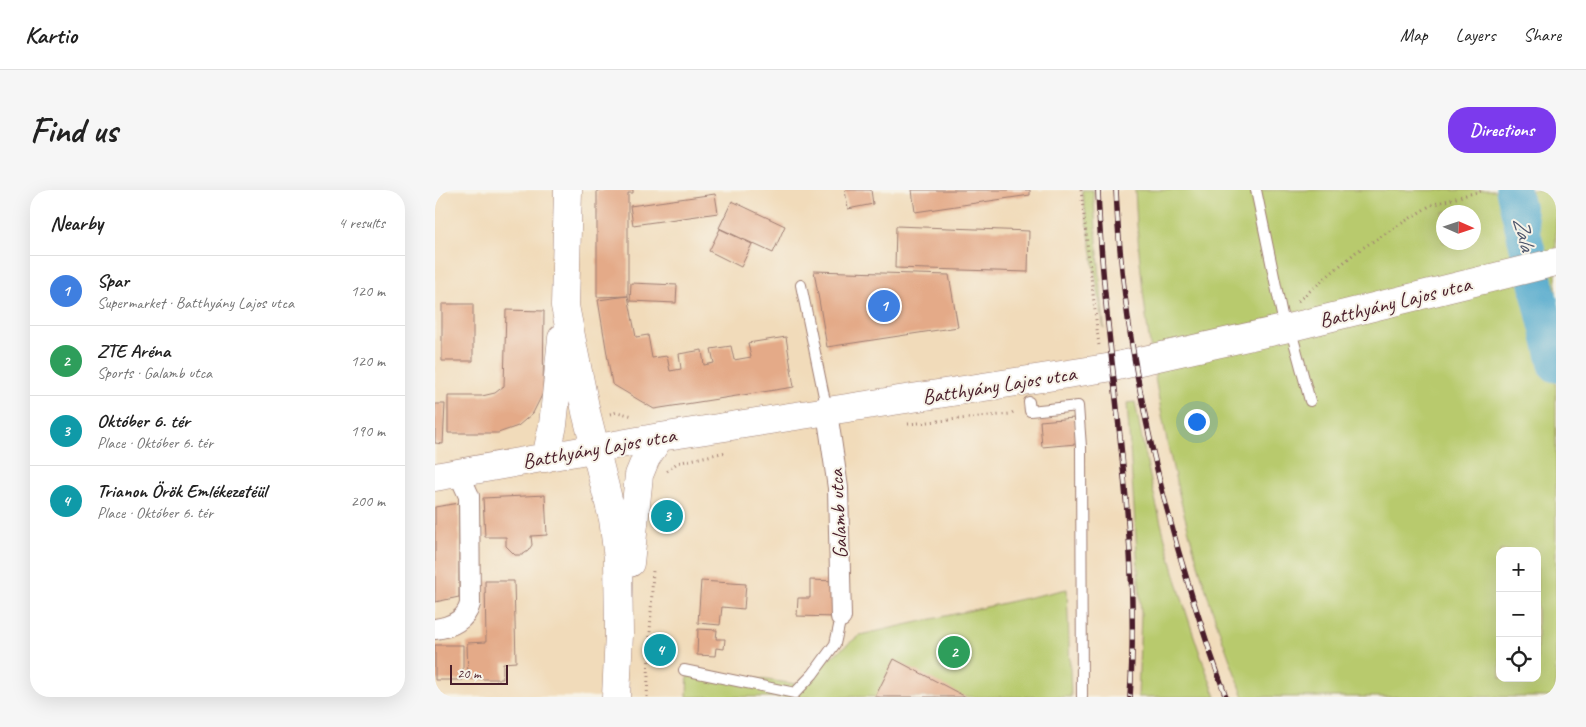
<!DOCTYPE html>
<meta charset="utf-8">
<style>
body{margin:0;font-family:Caveat,sans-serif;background:#f6f6f6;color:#222}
.controls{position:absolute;right:15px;bottom:15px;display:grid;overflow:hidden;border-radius:10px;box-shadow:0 5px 20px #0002}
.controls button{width:45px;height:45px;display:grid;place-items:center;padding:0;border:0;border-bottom:1px solid #e0e0e0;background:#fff;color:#222;font:25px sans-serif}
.compass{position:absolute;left:1001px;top:15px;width:45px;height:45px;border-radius:50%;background:#fff;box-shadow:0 5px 20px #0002;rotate:93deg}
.scale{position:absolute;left:15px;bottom:12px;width:58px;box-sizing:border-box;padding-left:5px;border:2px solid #4a1f2b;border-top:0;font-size:14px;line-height:18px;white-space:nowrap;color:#4a1f2b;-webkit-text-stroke:4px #f7f3e8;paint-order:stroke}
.you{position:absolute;left:761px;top:231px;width:18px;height:18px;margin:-12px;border:4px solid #fff;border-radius:50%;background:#1a73e8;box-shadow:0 0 0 8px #1a73e833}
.badge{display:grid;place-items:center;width:32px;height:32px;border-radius:50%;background:#7c3aed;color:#fff;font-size:16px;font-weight:700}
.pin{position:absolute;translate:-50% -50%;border:2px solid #fff;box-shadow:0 1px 5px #0006}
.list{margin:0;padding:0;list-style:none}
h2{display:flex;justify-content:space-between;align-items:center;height:65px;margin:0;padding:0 20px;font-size:21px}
h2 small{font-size:16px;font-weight:400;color:#767676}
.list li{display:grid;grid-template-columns:32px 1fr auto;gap:15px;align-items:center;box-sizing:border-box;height:70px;padding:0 20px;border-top:1px solid #e0e0e0}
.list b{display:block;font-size:19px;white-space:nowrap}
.list p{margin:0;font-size:16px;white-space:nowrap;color:#767676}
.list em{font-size:16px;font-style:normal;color:#767676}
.icon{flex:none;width:28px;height:28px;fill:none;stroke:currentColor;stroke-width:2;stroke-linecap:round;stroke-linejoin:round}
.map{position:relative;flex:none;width:1121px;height:507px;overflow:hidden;border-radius:20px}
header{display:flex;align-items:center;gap:30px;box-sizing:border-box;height:70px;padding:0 25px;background:#fff;border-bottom:1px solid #e0e0e0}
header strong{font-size:24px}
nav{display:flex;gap:28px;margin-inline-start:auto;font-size:18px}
.intro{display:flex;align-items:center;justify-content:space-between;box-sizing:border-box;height:120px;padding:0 30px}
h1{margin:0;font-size:35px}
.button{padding:12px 22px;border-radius:20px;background:#7c3aed;color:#fff;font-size:18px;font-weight:700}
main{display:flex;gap:30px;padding:0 30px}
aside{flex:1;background:#fff;border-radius:20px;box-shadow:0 5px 20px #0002}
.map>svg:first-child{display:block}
.green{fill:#b8ca6d;stroke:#81744c;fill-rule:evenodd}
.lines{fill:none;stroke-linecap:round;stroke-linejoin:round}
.river{stroke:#4ea7cc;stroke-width:35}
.building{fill:#e4aa88}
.lane-casing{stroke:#9e7d72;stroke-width:12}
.street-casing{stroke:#9e7d72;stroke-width:22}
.secondary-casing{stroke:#9e7d72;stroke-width:29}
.path{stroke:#9e7d72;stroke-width:3;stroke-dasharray:1 4;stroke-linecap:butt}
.lane{stroke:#fff;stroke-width:10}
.street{stroke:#fff;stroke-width:20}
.secondary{stroke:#fff;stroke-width:28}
.rail-casing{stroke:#4a1f2b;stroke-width:5.5}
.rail{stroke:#f7f3e8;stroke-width:4;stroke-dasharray:11;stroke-linecap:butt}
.labels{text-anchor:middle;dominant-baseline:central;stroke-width:4;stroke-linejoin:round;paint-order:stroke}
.street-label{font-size:21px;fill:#4a1f2b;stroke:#f7f3e8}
.water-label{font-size:22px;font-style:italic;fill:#4c556b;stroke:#f7f3e8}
</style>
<header>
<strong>Kartio</strong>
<nav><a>Map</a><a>Layers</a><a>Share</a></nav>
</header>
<div class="intro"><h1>Find us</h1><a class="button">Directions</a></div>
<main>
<aside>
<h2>Nearby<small>4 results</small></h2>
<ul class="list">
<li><span class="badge" style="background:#3f7fe0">1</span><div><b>Spar</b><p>Supermarket · Batthyány Lajos utca</p></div><em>120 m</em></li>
<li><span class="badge" style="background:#2e9e5b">2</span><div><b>ZTE Aréna</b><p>Sports · Galamb utca</p></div><em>120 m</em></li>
<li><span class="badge" style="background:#0f9aa8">3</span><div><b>Október 6. tér</b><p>Place · Október 6. tér</p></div><em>190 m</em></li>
<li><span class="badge" style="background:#0f9aa8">4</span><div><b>Trianon Örök Emlékezetéül</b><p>Place · Október 6. tér</p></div><em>200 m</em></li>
</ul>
</aside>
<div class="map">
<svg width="1121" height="507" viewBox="0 0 1121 507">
<rect width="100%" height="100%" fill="#f7f3e8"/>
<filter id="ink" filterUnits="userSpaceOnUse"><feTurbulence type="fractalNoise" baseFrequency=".02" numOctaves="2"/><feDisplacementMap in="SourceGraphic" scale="10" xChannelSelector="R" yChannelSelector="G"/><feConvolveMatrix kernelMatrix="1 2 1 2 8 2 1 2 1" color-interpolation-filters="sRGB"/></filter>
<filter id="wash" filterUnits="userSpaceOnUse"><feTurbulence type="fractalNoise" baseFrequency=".0096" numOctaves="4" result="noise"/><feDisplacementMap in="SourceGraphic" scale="20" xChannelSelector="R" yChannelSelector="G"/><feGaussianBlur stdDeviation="1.12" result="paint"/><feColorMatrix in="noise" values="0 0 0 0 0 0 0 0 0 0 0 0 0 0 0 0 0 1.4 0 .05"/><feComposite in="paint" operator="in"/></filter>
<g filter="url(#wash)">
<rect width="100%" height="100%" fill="#f1dbba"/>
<path class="green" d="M647 0H658L669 139Z
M700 0H1121V507H809C745 346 708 173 700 0ZM1008 22H1038V52H1008ZM1065 361H1102V488H1065Z
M700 212C718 312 744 412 781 507H703L706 423 692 213Z
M632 399 636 507H252L253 479 361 494 425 445Z"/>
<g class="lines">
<path class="river" d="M1078 0 1121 175"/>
</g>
<g id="blocks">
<path class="building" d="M162 0H198V3H193V106L201 147 213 145 217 168 232 166 235 181 246 179 244 164 267 160 269 175 279 173 276 159 296 156 299 170 316 167 313 153 351 147 359 197 219 219 177 194 163 110 193 106 162 107Z
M410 0H436L438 14 413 19Z
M477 0H595V5L480 22Z
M280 4 283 23 198 35 195 16Z
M297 11 350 36 338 63 284 38Z
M461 36 594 41 593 82 460 78Z
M285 39 317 54 306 77 274 61Z
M379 81 514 85 523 137 392 157Z
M196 93 242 95 241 113 195 111Z
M7 114H38V171H7Z
M71 120 109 121 108 203 98 223 83 236 63 243H13V206H47L60 203 69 196Z
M0 214H10L8 254 0 253Z
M639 228 641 254 607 257 605 231Z
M110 305 112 345 96 346 97 355 93 361 87 365H80L71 356V347H50L48 308Z
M24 313V407L0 412V317Z
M375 390 402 391 401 427 362 426 363 408H375Z
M50 391H79L81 472 68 473V489H33L32 453 51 452Z
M266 391 311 394 309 419 287 417 285 435 263 433Z
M263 439 282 440 281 449H290L289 459 281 458 280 466 262 465Z
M0 455H28V490H0Z
M459 469 531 507H440Z"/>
</g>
</g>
<g filter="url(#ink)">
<use href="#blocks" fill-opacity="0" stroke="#9e7d72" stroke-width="1"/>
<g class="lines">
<g class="lane-casing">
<path id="lane" d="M821 0 847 125 858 148 875 211
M366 95 392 221
M594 212 595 221 643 216 646 257 647 507
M249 480 360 503 378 484 400 454 406 427"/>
</g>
<g class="street-casing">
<path id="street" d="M392 222 403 298 406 427
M0 439C16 437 31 430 35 414L34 306 24 284"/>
</g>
<g class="secondary-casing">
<path id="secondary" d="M133 0 130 116 151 222 178 329 183 368 184 444 181 507
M111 268 118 235 127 148
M0 287 225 247 678 177 853 138 1121 72
M195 373 204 285 211 268 225 247"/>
</g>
<path class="path" d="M646 0 664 156
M863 111 921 62 996 15 1049 0
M175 224 182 222 198 226
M473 234 575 224 580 221
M232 281 242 273 291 262
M212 507 218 380"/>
<use href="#lane" class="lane"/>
<use href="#street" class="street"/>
<use href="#secondary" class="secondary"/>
<g class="rail-casing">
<path id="rail" d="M663 0C669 169 707 337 695 507
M681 0C688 169 733 348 791 507"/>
</g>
<use href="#rail" class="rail"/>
</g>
</g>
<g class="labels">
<g class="street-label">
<text transform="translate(960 112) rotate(-14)">Batthyány Lajos utca</text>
<text transform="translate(564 195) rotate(-9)">Batthyány Lajos utca</text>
<text transform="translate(164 258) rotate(-10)">Batthyány Lajos utca</text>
<text transform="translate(403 324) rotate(-93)">Galamb utca</text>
</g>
<g class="water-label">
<text transform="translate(1089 44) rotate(76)">Zala</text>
</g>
</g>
</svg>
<div class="controls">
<button>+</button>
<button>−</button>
<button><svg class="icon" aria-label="locate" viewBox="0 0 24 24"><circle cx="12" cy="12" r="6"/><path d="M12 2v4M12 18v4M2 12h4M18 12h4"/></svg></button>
</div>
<svg class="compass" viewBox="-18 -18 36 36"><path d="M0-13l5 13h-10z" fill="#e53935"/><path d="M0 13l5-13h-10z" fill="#767676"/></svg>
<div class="scale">20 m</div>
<div class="you"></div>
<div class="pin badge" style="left:449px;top:116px;background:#3f7fe0">1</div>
<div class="pin badge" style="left:519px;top:462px;background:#2e9e5b">2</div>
<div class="pin badge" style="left:232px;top:326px;background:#0f9aa8">3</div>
<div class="pin badge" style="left:225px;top:460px;background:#0f9aa8">4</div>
</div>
</main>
